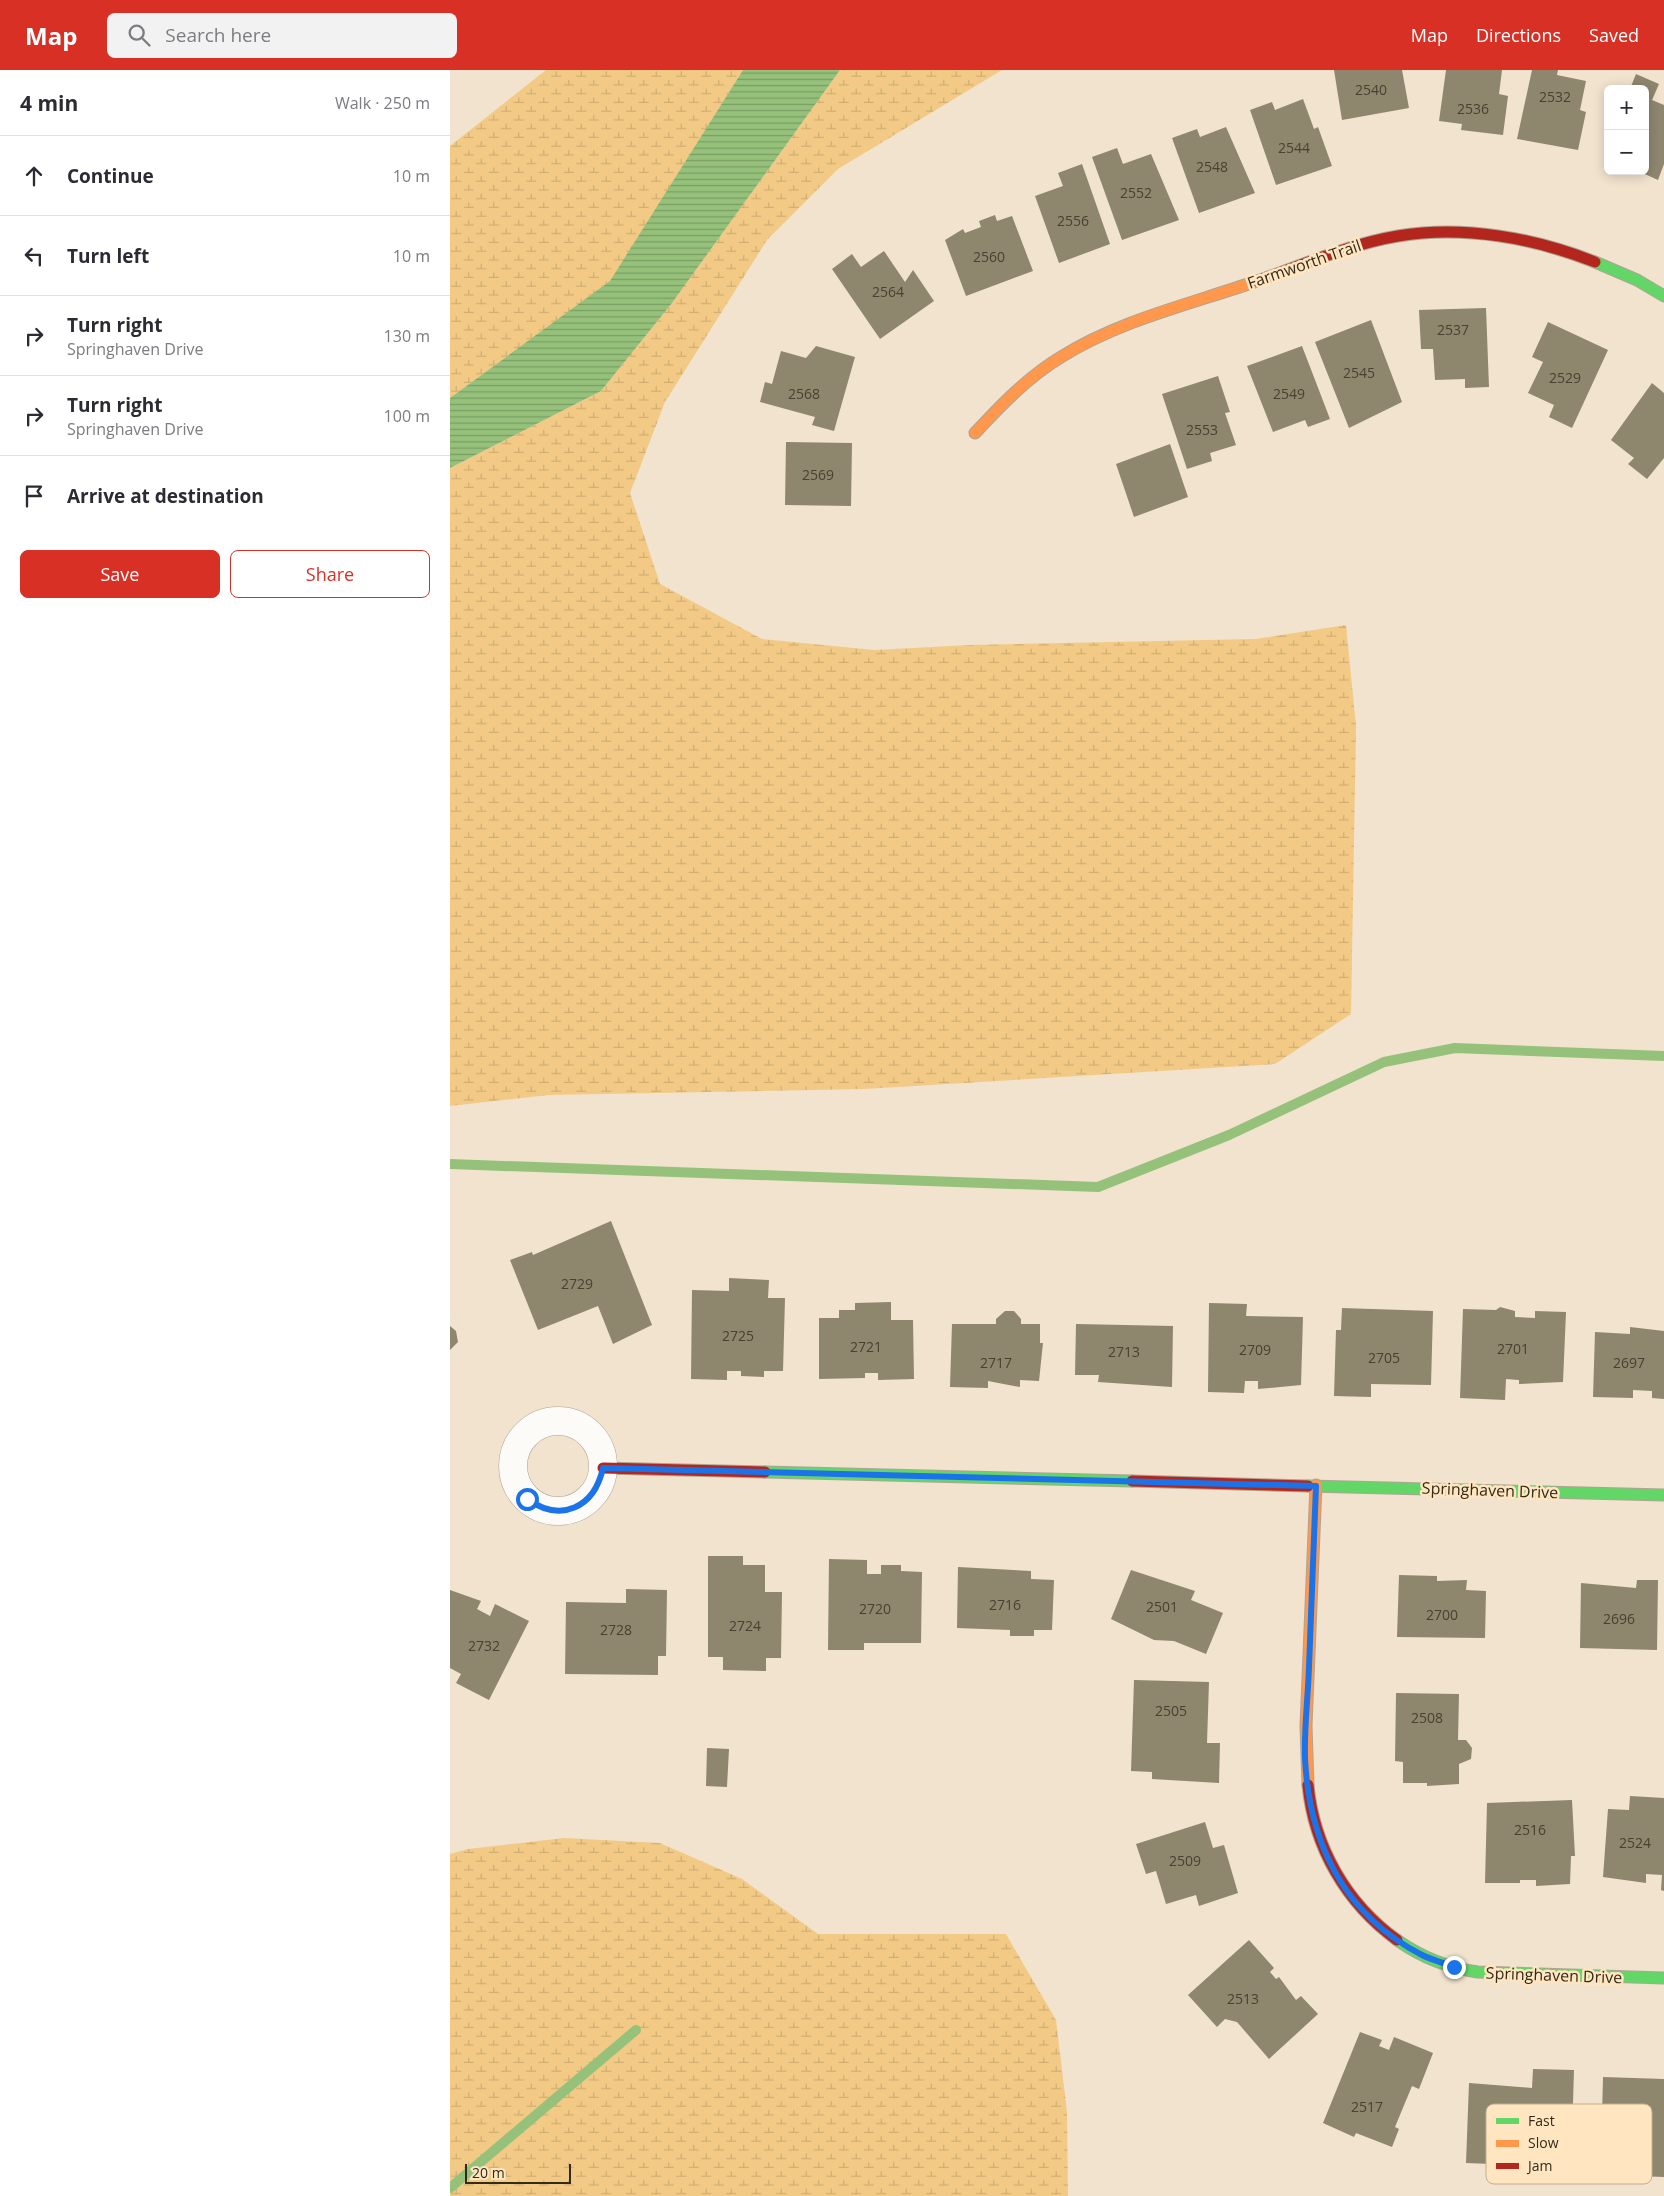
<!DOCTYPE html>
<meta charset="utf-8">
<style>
body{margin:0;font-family:"Open Sans",sans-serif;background:#f2f2f3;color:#2b2b33}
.controls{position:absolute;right:15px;top:15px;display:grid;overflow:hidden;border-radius:8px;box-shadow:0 2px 12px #0003}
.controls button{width:45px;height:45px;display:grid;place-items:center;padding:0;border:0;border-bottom:1px solid #e1e1e2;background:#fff;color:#2b2b33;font:25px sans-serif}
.scale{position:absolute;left:15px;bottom:12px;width:106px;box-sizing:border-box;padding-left:5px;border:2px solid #332a1b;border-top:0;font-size:14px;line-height:18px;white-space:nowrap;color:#332a1b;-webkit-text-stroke:4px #ffe6c0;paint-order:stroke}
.stop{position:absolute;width:15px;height:15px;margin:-11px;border:4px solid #1a73e8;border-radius:50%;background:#fff}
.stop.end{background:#1a73e8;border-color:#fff;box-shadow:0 1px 5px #0008}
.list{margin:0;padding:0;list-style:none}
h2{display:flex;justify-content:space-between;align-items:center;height:65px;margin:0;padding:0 20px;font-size:21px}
h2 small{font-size:16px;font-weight:400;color:#7c7c81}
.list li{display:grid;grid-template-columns:32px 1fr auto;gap:15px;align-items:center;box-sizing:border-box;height:80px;padding:0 20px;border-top:1px solid #e1e1e2}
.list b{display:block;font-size:19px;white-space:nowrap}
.list p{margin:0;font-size:16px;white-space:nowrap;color:#7c7c81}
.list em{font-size:16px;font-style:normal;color:#7c7c81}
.actions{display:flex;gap:10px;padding:15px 20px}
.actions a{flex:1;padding:11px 0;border:1px solid #d93025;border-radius:8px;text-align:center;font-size:18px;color:#d93025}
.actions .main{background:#d93025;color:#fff}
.icon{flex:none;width:28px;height:28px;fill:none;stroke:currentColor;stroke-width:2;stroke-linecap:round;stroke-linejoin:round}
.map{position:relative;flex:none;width:1214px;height:2126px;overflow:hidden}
header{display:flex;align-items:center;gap:30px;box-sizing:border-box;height:70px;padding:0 25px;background:#d93025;color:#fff}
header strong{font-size:24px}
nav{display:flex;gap:28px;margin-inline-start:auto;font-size:18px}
.search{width:350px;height:45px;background:#f2f2f3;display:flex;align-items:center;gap:12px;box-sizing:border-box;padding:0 18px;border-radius:8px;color:#7c7c81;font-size:19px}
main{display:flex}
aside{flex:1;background:#fff}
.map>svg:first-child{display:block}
.wetland{fill:url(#wetland-marsh)}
.water{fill:url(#water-rules)}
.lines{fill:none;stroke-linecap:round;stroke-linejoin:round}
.stream{stroke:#95c17b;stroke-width:10}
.building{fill:#8f866e}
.street-casing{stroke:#aea494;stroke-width:29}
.fast-casing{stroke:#aea494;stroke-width:13}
.slow-casing{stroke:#aea494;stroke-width:13}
.jam-casing{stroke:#aea494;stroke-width:13}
.street{stroke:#fdfbf8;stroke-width:28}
.fast{stroke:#63d668;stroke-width:11}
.slow{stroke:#ff974d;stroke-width:11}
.jam{stroke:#b3261e;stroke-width:11}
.route{stroke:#1a73e8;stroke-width:6}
.labels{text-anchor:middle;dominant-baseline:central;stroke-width:5;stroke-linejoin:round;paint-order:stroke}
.number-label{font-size:14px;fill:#4a4130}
.street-label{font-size:16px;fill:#332a1b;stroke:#ffe6c0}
.key{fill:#ffe6c0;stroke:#c2ae8e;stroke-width:1}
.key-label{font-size:14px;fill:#332a1b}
</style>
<header>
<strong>Map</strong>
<div class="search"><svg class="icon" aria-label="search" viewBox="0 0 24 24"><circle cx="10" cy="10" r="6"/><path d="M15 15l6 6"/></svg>Search here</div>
<nav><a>Map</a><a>Directions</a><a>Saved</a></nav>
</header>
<main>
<aside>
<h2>4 min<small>Walk · 250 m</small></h2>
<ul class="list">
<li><svg class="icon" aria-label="ahead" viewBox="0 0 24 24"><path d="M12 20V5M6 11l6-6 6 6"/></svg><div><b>Continue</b></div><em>10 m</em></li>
<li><svg class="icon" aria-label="left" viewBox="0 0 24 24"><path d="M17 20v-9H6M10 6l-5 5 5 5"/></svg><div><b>Turn left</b></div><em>10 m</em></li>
<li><svg class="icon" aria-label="right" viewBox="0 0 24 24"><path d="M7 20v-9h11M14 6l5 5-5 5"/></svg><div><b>Turn right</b><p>Springhaven Drive</p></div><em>130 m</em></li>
<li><svg class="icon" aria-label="right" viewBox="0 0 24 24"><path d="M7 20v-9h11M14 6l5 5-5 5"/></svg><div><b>Turn right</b><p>Springhaven Drive</p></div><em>100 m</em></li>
<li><svg class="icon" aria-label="arrive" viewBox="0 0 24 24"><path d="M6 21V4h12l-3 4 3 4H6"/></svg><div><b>Arrive at destination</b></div></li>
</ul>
<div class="actions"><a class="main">Save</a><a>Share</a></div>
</aside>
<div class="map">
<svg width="1214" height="2126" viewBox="0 0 1214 2126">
<defs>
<pattern id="wetland-marsh" width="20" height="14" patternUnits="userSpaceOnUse" patternTransform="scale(1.25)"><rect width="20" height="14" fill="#f2ca85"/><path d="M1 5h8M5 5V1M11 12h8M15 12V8" fill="none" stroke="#d0ae72"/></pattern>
<pattern id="water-rules" width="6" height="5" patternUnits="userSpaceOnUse" patternTransform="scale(1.25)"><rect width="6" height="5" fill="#95c17b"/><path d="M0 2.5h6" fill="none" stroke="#7a9d64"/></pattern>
</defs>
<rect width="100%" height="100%" fill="#f1e3ce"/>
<path class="wetland" d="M96 0H293L161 211 0 328V76Z
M390 0H552L388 99 317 170 215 332 180 423 210 514 312 569 424 580 520 575 805 569 896 555 906 656 901 944 825 994 414 1019 99 1025 0 1036V398L151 321 222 233Z
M114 1768 210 1773 292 1809 368 1864H556L606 1950 617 2042 618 2126H0V1784L18 1779Z"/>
<path class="water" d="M293 0H390L222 233 151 321 0 398V328L160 211Z"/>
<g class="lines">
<path class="stream" d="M0 1094 648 1117 779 1065 934 992 1005 978 1214 986
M0 2118 186 1960"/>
</g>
<path class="building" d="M884 0H952L959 38 892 50Z
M996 0H1052L1049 24 1058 26 1053 65 1011 60 1012 54 989 51Z
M1082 0H1108L1107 5 1136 11 1130 40 1136 42 1128 80 1067 69Z
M1186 4 1209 14 1202 30 1214 35V94L1208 110 1188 101H1195V19H1180Z
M853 29 864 59 868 57 882 96 826 115 800 40 822 32 825 40Z
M776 57 805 123 749 143 722 68 747 59 750 67Z
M667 78 673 94 701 84 729 150 672 170 642 87Z
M632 94 660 174 609 193 585 126 613 116 608 103Z
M545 145 547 151 562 146 583 201 516 226 495 170 513 159 515 163 531 157 529 151Z
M434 181 455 212 463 200 484 231 430 269 382 199 402 184 411 197Z
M1036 238 1039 317 1015 318V309L985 310 983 279H971L969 240Z
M921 250 952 332 899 358 865 272Z
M1098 252 1158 280 1122 358 1099 347 1104 335 1078 323 1093 292 1082 287Z
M366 276 405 287 384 361 362 355 365 347 310 332 315 312 322 314 331 281 356 288Z
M852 276 880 349 858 357 855 350 823 362 797 296Z
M768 306 780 342 775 343 786 375 760 383 762 391 737 399 712 324Z
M1202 313 1214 323V388L1197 409 1178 394 1184 388 1161 370Z
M336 372 402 373 401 436 335 435Z
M720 374 738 427 684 447 666 394Z
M161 1151 202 1255 163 1274 148 1236 88 1260 60 1190 82 1182 83 1185Z
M279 1208 319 1210 318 1228H335L333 1301H314V1307L291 1306V1301H277V1310L241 1309 242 1220 279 1221Z
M441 1232V1250H463L464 1309 428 1310V1303H415V1308L369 1309V1248H389V1240H405V1233Z
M759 1233 797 1234 796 1246 853 1247 851 1315 808 1319V1311H795L794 1323 758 1322Z
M1050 1237 1065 1241V1247L1085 1248V1241L1116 1242 1113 1312 1069 1314V1310L1056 1309 1055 1330 1010 1328 1013 1239 1046 1240Z
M892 1238 983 1241 981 1315 921 1314V1327L884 1326 886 1260H891Z
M555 1241H564L571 1249V1254H590V1273H593L589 1311 570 1310V1317L538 1311V1318L500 1317 502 1254H546V1249Z
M626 1254 723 1256 722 1317 648 1312 649 1305H625Z
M0 1256 6 1261 8 1272 0 1280Z
M1180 1257 1214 1261V1329L1202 1328V1321L1183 1320V1328L1143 1327 1145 1262 1180 1264Z
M258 1486H293V1495H315V1522H332L331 1588H316V1601L273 1600V1587H258Z
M379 1489 417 1490V1504H431V1495H451V1501L472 1502 471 1573H414V1580H378Z
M508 1497 581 1501V1509L604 1510 602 1560H584V1566H560V1560L507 1558Z
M681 1500 745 1521 741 1530 773 1543 756 1584 724 1571 704 1570 661 1549Z
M949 1505 987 1506V1511L1017 1510 1016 1520 1036 1521 1035 1568 947 1567Z
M1187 1510H1208L1207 1580 1130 1578 1131 1513 1186 1518Z
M176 1519 217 1520 216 1586H208V1605L115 1604 116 1532 176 1533Z
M0 1520 31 1531 27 1539 40 1546 45 1534 79 1551 39 1630 6 1613 11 1604 0 1598Z
M684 1610 759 1612 757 1673H770L769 1713 702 1709V1702L681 1701Z
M946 1623 1009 1624 1008 1670H1016L1022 1678 1021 1689 1009 1694V1714L977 1716V1713H953V1692L945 1691Z
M257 1678 279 1679 277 1717 256 1716Z
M1180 1726 1214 1728V1821L1211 1820 1212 1805 1196 1804V1813L1153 1807 1158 1739 1179 1740Z
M1122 1730 1125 1786H1121L1120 1814 1086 1816V1810H1070V1813H1035L1037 1733Z
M755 1752 763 1778 774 1775 788 1823 749 1836 746 1825 716 1834 706 1801 696 1804 686 1774Z
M799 1870 824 1898 820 1902 826 1909 829 1907 846 1930 851 1926 868 1944 819 1989 787 1952 775 1949 767 1957 738 1925Z
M910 1962 932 1970 929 1976 939 1980 944 1967 983 1983 969 2019 962 2016 945 2057 949 2059 942 2077 906 2063 904 2067 873 2053Z
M1083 1999 1124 2000 1121 2097 1016 2093 1019 2013 1082 2018Z
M1153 2007 1214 2009V2107L1161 2105 1162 2083H1151Z"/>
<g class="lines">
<g class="street-casing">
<path id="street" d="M63 1396a45 45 0 1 1 90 0a45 45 0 1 1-90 0Z"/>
</g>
<g class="fast-casing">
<path id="fast" d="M1145 192 1187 210 1214 226
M315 1402 682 1411
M858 1416 1214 1425
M947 1870C971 1887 998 1898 1028 1902L1214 1908"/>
</g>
<g class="slow-casing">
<path id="slow" d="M525 363C551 335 578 307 611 287 670 250 741 234 807 211
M858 1715 856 1656 866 1415"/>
</g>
<g class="jam-casing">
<path id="jam" d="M807 211C853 195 900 174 948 166 1014 155 1084 168 1145 192
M153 1398 315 1402
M682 1411 858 1416
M858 1715C864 1777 896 1833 947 1870"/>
</g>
<use href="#street" class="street"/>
<use href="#fast" class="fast"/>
<use href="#slow" class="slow"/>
<use href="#jam" class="jam"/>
</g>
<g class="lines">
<path class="route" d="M77 1429C111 1453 144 1438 153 1398L866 1416C864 1476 861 1537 859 1597 858 1627 854 1658 855 1688 859 1773 894 1845 972 1885 982 1890 994 1893 1004 1897"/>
</g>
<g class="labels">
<g class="number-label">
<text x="921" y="19">2540</text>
<text x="1105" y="26">2532</text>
<text x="1023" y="38">2536</text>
<text x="844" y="77">2544</text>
<text x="762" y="96">2548</text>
<text x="686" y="122">2552</text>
<text x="623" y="150">2556</text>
<text x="539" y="186">2560</text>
<text x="438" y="221">2564</text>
<text x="1003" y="259">2537</text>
<text x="909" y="302">2545</text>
<text x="1115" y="307">2529</text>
<text x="354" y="323">2568</text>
<text x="839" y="323">2549</text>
<text x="752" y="359">2553</text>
<text x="368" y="404">2569</text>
<text x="127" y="1213">2729</text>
<text x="288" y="1265">2725</text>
<text x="416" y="1276">2721</text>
<text x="1063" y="1278">2701</text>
<text x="805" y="1279">2709</text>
<text x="674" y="1281">2713</text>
<text x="934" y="1287">2705</text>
<text x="546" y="1292">2717</text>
<text x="1179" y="1292">2697</text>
<text x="555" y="1534">2716</text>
<text x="712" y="1536">2501</text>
<text x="425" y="1538">2720</text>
<text x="992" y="1544">2700</text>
<text x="1169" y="1548">2696</text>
<text x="295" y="1555">2724</text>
<text x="166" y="1559">2728</text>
<text x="34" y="1575">2732</text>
<text x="721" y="1640">2505</text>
<text x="977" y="1647">2508</text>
<text x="1080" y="1759">2516</text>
<text x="1185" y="1772">2524</text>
<text x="735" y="1790">2509</text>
<text x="793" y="1928">2513</text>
<text x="917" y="2036">2517</text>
</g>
<g class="street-label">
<text transform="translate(854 194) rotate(-19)">Farmworth Trail</text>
<text transform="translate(1040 1420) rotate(2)">Springhaven Drive</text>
<text transform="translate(1104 1905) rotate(2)">Springhaven Drive</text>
</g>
</g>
<rect x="1036" y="2034" width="166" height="80" rx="8" class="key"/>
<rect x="1046" y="2048" width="23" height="6" fill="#63d668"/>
<rect x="1046" y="2070" width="23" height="7" fill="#ff974d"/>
<rect x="1046" y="2093" width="23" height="6" fill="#b3261e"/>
<g class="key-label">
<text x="1078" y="2056">Fast</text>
<text x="1078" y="2078">Slow</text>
<text x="1078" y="2101">Jam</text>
</g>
</svg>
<div class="controls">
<button>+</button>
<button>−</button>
</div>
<div class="scale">20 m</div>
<div class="stop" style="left:77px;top:1429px"></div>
<div class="stop end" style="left:1004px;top:1897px"></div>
</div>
</main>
